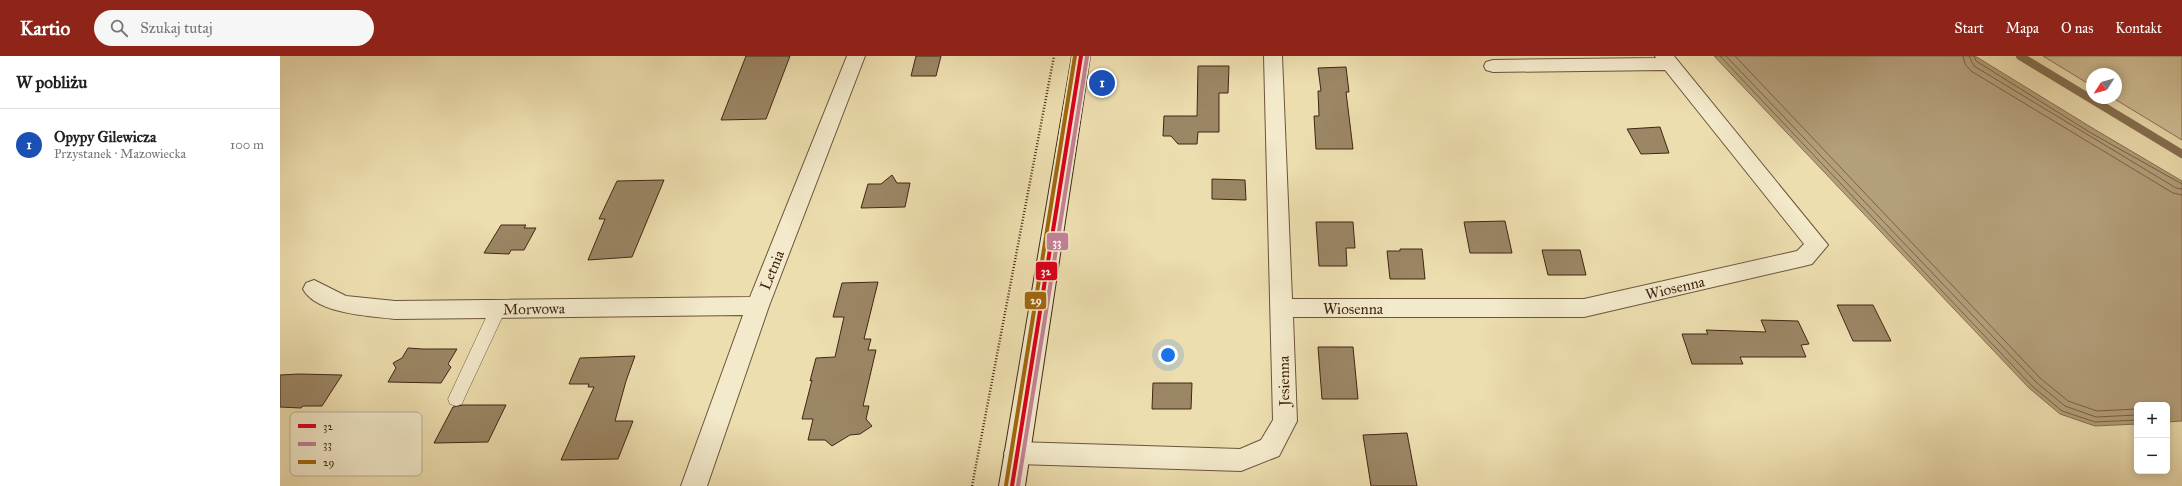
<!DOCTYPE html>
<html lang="pl">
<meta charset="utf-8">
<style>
body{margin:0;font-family:"IM FELL Great Primer",serif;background:#f6f6f6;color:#222}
.controls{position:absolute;right:12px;bottom:12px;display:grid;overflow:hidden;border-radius:6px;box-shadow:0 2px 10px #0003}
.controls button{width:36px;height:36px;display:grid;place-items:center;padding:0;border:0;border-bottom:1px solid #e0e0e0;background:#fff;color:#222;font:20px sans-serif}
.compass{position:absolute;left:1806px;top:12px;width:36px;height:36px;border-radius:50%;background:#fff;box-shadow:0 2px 10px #0003;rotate:234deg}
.you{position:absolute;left:888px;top:299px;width:14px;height:14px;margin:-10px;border:3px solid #fff;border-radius:50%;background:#1a73e8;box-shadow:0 0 0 6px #1a73e833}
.badge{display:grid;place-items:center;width:26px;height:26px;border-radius:50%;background:#8f2418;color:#fff;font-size:13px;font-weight:700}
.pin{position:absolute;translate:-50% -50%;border:2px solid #fff;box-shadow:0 1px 4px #0006}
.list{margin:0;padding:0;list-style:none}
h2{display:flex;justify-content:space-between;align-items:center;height:52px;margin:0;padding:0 16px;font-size:17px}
h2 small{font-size:13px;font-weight:400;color:#767676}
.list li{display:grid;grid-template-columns:26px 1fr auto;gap:12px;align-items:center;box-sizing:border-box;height:72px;padding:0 16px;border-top:1px solid #e0e0e0}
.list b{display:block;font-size:15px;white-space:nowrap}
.list p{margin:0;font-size:13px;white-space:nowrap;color:#767676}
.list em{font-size:13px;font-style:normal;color:#767676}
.icon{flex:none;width:22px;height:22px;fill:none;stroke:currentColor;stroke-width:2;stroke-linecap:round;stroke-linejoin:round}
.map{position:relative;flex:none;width:1902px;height:430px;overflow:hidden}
header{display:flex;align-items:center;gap:24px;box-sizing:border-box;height:56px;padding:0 20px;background:#8f2418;color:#fff}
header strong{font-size:19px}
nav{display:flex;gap:22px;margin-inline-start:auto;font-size:14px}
.search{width:280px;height:36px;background:#f6f6f6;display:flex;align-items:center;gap:10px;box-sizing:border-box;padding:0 14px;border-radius:22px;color:#767676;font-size:15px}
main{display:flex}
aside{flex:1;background:#fff}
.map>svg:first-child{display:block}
.green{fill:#d0bf95;stroke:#897254}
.water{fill:#b39f7a;stroke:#866f51}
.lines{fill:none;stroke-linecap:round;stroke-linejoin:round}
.shore{stroke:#7a6247;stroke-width:1}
.stream{stroke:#866f51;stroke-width:8}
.building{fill:#9b8665;stroke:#422614}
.lane-casing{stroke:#6d543b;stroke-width:1}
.street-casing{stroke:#6d543b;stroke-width:2}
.secondary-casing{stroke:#422614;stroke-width:2}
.path{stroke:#422614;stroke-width:2.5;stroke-dasharray:1 2;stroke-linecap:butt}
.lane{fill:#f3eacb;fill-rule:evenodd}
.street{fill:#f3eacb;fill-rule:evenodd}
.secondary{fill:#f3eacb;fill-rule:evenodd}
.bus-1-casing{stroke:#f3eacb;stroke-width:7}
.bus-2-casing{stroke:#f3eacb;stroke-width:7}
.bus-3-casing{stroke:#f3eacb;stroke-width:7}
.bus-1{stroke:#da001b;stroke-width:4}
.bus-2{stroke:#c28196;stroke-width:4}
.bus-3{stroke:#a0670e;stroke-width:4}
.labels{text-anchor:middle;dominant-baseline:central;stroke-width:3;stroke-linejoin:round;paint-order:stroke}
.street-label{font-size:15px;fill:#422614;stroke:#f3eacb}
.key{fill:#f3eacb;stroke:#beaf94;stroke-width:1}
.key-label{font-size:11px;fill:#422614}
.line-badge{stroke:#f3eacb;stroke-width:1.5}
.badge-label{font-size:11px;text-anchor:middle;font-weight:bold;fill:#fff}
</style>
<header>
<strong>Kartio</strong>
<div class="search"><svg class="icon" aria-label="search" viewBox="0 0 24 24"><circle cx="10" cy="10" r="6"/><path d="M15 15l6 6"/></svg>Szukaj tutaj</div>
<nav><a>Start</a><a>Mapa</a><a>O nas</a><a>Kontakt</a></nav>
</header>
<main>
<aside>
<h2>W pobliżu<small></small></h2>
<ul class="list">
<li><span class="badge" style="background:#1a4fb4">1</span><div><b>Opypy Gilewicza</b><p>Przystanek · Mazowiecka</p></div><em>100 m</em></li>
</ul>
</aside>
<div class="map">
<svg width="1902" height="430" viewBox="0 0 1902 430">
<rect width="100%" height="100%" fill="#eddeaf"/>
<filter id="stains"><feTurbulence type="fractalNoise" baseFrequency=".005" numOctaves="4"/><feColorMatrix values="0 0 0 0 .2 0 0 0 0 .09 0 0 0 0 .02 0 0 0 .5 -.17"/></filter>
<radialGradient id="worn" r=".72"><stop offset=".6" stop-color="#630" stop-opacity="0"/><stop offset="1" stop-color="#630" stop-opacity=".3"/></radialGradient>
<path class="green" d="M1763 0H1902V84L1833 42H1836V18H1812V30Z"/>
<path class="water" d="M1434 0H1695L1814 73 1902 125V365L1887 366V349H1857V368L1815 370 1780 358 1749 332Z"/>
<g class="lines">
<path class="shore" d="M1440 0 1752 330 1782 355 1815 366 1857 364
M1446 0 1756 326 1785 350 1816 361 1857 359
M1455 0 1760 322 1788 345 1817 355 1857 353
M1683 0 1685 8 1691 15 1893 137 1902 139
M1689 0 1694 10 1896 132 1902 133
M1694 0 1696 5 1811 77 1902 128"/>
<path class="stream" d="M1740 0 1902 98"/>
</g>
<path class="building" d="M466 0H510L486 63 441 64Z
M636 0H661L656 20H631Z
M918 10H949L948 37H939V76H918L917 88H898L891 80H883L884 60H917Z
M1066 11 1069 36H1066L1073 93H1036L1034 60H1039L1038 35H1041L1038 12Z
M1380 71 1389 97 1361 98 1347 73Z
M612 119 617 127H630L625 151 581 152 588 128H601Z
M932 123 965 124 966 144 932 143Z
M384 124 352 201 308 204 325 163H319L337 125Z
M1225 165 1232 197H1190L1184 166Z
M1036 166H1073L1075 192H1066L1067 210H1039Z
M221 169H246L244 172H256L244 194H231L229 198 204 197Z
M1120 193H1142L1145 223H1110L1107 195H1120Z
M1262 194H1300L1306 219H1268Z
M598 226 584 283H591L588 294H596L583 350H589L586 363 592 370 580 378 570 379 552 390 545 384H528L533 363H522L532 324 530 325 536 302 555 301 564 261H553L562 227Z
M1557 249H1593L1611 285H1573Z
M1481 264 1518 265 1529 288 1521 289 1526 301H1460L1463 308H1412L1402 278H1428L1426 274 1486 276Z
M1038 291H1073L1078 343H1042Z
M128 292 143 293H177L168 308 171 311 161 327 108 326 116 312 113 307 122 302Z
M355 300 346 325 335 365H353L338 403 281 404 314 331H308L309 328H289L300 302Z
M0 319 19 318 62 319 42 350H23L21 352 0 351Z
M873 327H912L911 353H872Z
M183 349H226L208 386 154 387 173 351Z
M1127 377 1137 430H1091L1083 379Z"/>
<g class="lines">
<g class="lane-casing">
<path id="lane" d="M218 247 223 249 226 253 184 343 182 348 176 350 170 348 168 343 210 253 213 249Z"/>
</g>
<g class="street-casing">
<path id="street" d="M567 0H585L489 250 427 430H401L463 259 115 263C90 260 36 258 23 233L26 227 34 224 66 240 115 245 470 241Z
M984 0H1002L1012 243H1304L1517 195 1524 188 1385 14 1213 16 1206 14 1204 10 1206 6 1213 4 1376 2 1375 0H1394L1548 189 1532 208 1524 210 1304 261H1013L1017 365 999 400 961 415 737 408 728 405 724 397 728 389 737 386 960 393 981 384 993 364Z"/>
</g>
<g class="secondary-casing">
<path id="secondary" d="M792 0H810L745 430H719Z"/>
</g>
<path class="path" d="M692 430 774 0"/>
<use href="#lane" class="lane"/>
<use href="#street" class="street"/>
<use href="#secondary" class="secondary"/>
<g class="bus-1-casing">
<path id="bus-1" d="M732 430 801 0"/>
</g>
<g class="bus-2-casing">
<path id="bus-2" d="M738 430 807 1"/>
</g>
<g class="bus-3-casing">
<path id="bus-3" d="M726 429 795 0"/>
</g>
<use href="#bus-1" class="bus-1"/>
<use href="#bus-2" class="bus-2"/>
<use href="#bus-3" class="bus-3"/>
</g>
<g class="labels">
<g class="street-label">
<text transform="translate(492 214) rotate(-68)">Letnia</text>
<text transform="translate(1395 232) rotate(-13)">Wiosenna</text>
<text transform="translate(254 253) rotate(-1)">Morwowa</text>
<text x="1073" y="253">Wiosenna</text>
<text transform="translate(1004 325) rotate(-91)">Jesienna</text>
</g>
</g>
<rect x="10" y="356" width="132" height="64" rx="6" class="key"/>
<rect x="18" y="368" width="18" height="4" fill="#da001b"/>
<rect x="18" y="386" width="18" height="4" fill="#c28196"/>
<rect x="18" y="404" width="18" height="4" fill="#a0670e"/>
<g class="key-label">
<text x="43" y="374">32</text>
<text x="43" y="392">33</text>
<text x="43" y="410">29</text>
</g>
<g class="line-badge">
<rect x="766" y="176" width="23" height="19" rx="4" fill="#c28196"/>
<rect x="755" y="205" width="23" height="20" rx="4" fill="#da001b"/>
<rect x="744" y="235" width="23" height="19" rx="4" fill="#a0670e"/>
</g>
<g class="badge-label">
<text x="777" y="190">33</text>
<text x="766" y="219">32</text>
<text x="756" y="248">29</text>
</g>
<rect width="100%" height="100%" filter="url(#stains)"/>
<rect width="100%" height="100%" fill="url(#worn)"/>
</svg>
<div class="controls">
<button>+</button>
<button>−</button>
</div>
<svg class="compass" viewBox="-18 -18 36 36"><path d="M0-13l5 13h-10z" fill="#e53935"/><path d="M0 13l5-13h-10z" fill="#767676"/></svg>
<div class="you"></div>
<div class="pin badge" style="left:822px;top:27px;background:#1a4fb4">1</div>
</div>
</main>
